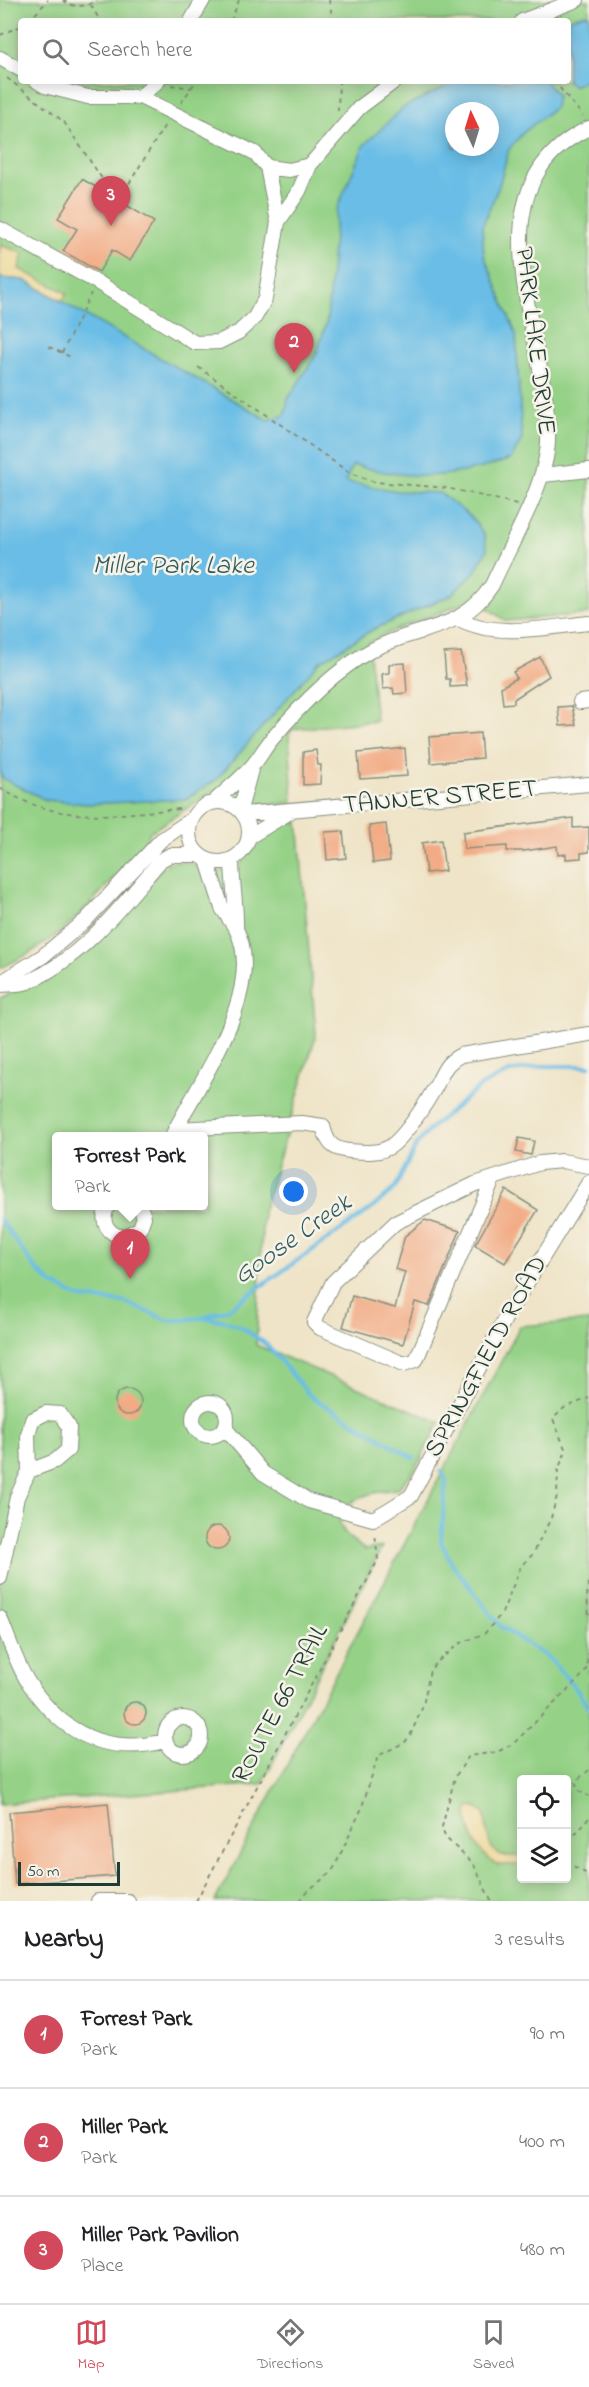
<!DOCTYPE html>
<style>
body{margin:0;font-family:"Indie Flower",sans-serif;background:#f2f2f2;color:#202124}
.controls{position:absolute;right:18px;bottom:18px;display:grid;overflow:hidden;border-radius:6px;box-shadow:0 3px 15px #0003}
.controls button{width:54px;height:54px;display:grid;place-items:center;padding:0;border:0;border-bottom:2px solid #e0e0e0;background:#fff;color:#202124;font:30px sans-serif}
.compass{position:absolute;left:445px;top:102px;width:54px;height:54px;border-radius:50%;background:#fff;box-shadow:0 3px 15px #0003;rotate:356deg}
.scale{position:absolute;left:18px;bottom:15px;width:102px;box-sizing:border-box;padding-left:6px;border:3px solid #1f3d34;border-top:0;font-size:16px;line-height:21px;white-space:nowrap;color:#1f3d34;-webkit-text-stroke:4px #f7f3e8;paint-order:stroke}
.you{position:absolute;left:294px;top:1192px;width:21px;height:21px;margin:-15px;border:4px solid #fff;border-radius:50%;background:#1a73e8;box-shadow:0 0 0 9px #1a73e833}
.badge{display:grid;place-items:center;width:39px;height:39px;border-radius:50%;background:#d1495b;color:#fff;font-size:20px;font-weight:700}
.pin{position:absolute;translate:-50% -50px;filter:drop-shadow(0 2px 3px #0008)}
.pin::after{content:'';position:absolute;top:32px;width:21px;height:18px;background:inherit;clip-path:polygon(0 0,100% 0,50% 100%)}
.popup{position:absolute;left:52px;top:1132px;width:156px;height:78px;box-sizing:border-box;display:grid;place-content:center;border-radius:6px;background:#fff;filter:drop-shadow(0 2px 4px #0005);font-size:20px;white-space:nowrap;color:#757577}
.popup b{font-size:22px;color:#202124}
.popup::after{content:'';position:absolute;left:50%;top:100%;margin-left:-12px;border:12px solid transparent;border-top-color:#fff}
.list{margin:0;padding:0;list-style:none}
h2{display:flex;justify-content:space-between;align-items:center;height:78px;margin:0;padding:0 24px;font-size:26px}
h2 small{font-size:20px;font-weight:400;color:#757577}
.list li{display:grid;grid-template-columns:39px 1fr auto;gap:18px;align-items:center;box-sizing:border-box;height:108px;padding:0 24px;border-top:2px solid #e0e0e0}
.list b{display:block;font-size:22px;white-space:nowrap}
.list p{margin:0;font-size:20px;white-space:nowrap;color:#757577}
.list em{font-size:20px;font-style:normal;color:#757577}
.icon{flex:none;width:33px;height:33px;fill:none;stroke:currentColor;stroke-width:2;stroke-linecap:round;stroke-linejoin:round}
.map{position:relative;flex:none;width:589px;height:1901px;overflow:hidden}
.search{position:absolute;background:#fff;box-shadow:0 3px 15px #0003;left:18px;right:18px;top:18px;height:66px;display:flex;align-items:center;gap:15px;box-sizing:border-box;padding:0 21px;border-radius:6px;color:#757577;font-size:22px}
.sheet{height:402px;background:#fff}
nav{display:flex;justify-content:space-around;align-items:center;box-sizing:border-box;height:84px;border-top:2px solid #e0e0e0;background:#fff;font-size:16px;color:#757577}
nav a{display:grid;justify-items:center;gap:3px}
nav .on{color:#d1495b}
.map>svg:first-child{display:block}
.green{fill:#95d287;stroke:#5a885e;stroke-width:1.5;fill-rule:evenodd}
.sand{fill:#eeda9e;stroke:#868c69;stroke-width:1.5}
.water{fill:#69bde6;stroke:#447d8d;stroke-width:1.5;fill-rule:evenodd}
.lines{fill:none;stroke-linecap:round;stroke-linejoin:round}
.stream{stroke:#69bde6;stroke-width:4}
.building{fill:#f2ab84}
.minor-casing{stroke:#87907e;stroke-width:16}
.path{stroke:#87907e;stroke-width:2;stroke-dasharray:4.5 4.5;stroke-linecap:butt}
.minor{stroke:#fff;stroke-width:14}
.labels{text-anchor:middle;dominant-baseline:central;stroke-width:5;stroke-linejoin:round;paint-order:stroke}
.street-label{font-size:26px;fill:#1f3d34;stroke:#f7f3e8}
.water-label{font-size:27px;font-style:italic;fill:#325d60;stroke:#f7f3e8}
</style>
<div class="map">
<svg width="589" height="1901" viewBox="0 0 589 1901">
<rect width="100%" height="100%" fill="#f7f3e8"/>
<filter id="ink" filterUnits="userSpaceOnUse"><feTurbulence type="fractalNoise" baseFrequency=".0167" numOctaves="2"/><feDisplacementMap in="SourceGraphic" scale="12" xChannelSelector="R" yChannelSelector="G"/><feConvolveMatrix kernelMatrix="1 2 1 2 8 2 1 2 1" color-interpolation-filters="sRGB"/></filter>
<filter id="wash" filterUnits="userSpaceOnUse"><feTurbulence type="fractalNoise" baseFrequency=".008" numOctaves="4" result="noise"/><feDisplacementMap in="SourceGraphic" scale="24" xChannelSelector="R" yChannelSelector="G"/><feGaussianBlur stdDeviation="1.35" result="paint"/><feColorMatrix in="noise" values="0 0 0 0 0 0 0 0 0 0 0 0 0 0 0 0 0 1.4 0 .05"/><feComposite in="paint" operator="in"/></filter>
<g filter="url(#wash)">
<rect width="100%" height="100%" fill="#efe4c7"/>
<path class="green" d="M0 0H589V614L506 621 473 598C439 616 401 624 368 643L376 721 293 729 289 734 293 803 255 805 217 789 150 832 144 843C101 893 63 942 0 968ZM21 21H568V81H21ZM454 111H490V147H454Z
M298 821 316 1035 263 1212 256 1345 440 1422 415 1469 398 1489C356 1492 310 1515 365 1550L382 1547 262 1784 0 1804V998L57 972 168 863C184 860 195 862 206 875L227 869 238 870C251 844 268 825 298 821ZM57 1136H204V1206H57Z
M589 1321V1901H215L520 1326ZM522 1780H566V1878H522Z"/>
<path class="sand" d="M0 245 23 253 19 269 67 293 62 301 24 280 0 278Z
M474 1806 484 1812C488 1827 484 1855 507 1856 512 1857 517 1855 521 1856V1865H498C478 1855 466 1831 468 1809Z"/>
<path class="water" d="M585 14 589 15V78L574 86 567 81 568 21H561Z
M457 81H545L557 95 555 107 523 133 509 149 499 186 482 227 484 255 516 334 522 440 511 459C453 479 412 481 353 465L345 482 397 491 440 493 471 517 484 534 487 550 474 573 451 595 372 630 319 662 216 780 186 799 87 804 46 800 5 780 0 775V278L24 280 268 420 285 415 288 399 317 353 327 320 336 211 364 145 404 107ZM454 111H490V147H454Z"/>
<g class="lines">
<path class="stream" d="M0 1219 35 1268 52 1284 80 1298 124 1302 170 1321 201 1318 228 1309 371 1209 395 1188 417 1144 432 1127 481 1086 509 1072 543 1066H589
M205 1318 226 1321 243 1328 267 1345 311 1397 414 1458
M440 1471 446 1479 441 1542 452 1564 500 1626 549 1658 577 1690 589 1709"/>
</g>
<g id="blocks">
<path class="building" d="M82 179 111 196 121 197 126 205 154 222 130 261 112 250 99 272 63 251 77 229 58 218Z
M461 652 467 686 450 687V679H446L444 653Z
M540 657 549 676 514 699V703L503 704 501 687 517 678 513 672Z
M405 663 407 693 394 694 393 688 383 689 382 674 389 673V664Z
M572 706 576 725 560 726 558 707Z
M480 733 482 758 431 763 429 737Z
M405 748 407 776 360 779 358 753Z
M316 750 318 765H321L320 784 303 785V752Z
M573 818V828L589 827V852L581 853V858L566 859V854L558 855 557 846 524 851H507V846L464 849 463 832Z
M386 824 390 861 373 863 369 826Z
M343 831 346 858 327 860 325 832Z
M441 840 445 871 426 873 422 843Z
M519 1138 534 1141 531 1155 516 1152Z
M506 1190 538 1210 505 1263 475 1245Z
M425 1220 460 1231 429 1306 415 1302 403 1344 343 1327 352 1296 395 1308 405 1272 395 1269 405 1236Z
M115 1402a13 13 0 1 1 26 0a13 13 0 1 1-26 0Z
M205 1538a12 12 0 1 1 24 0a12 12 0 1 1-24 0Z
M124 1713a11 11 0 1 1 22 0a11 11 0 1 1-22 0Z
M108 1803 115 1876 15 1884 9 1812Z"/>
</g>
</g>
<g filter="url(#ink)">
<use href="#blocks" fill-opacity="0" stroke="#87907e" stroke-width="1.5"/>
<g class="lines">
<g class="minor-casing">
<path id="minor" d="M191 21 203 0
M522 21 577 0
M0 58 21 70
M37 81 45 86 88 97H140L255 153 267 167 278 222
M140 97 158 81
M267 167 289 170 310 165
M0 229 97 282 195 343 219 342 239 332 255 317 265 299 278 222 299 191 310 165 359 108 395 81
M543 475 589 470
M459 619C497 639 547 627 589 623
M580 702 589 701
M189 832a30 30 0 1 1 60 0a30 30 0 1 1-60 0Z
M213 803C226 790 241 779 253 765 260 757 265 747 272 739 299 707 334 671 370 651 416 625 461 634 492 585 510 545 547 483 548 441 551 340 463 188 589 128
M240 810 252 766
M243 814 589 784
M249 837 290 812
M207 860 222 908 236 929C237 906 232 883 232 860
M0 983 43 956 85 921 161 840 192 819
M0 985C9 984 20 985 28 982 84 957 122 905 161 860L170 855H199
M175 1129 302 1123 323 1126C327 1143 333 1150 350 1151 363 1152 380 1154 391 1146 406 1135 427 1102 436 1086 444 1071 445 1063 461 1055L589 1034
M173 1134C200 1080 267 988 236 929
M493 1179 416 1360 404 1364 320 1328 314 1322 333 1282 395 1223 475 1184 540 1163 562 1161 589 1166
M108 1206C99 1221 108 1235 124 1237L140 1228 144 1217 140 1206
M193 1419a17 17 0 1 1 34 0a17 17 0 1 1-34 0Z
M225 1428 263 1473 309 1501 373 1519 411 1496 507 1315 589 1182
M0 1578 17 1497 29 1471 28 1435 32 1420 46 1413 60 1414 69 1427 68 1450 55 1461 29 1471
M0 1618C9 1639 16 1663 28 1682 61 1733 106 1756 165 1741
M165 1736a18 18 0 1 1 36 0a18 18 0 1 1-36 0Z
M98 1901H128"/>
</g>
<path class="path" d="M63 0C74 9 86 7 97 0
M329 0 333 21
M91 5 100 21
M29 21 48 0
M231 21 239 0
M0 35 21 26
M7 78 64 122 107 186 122 195 165 125
M554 81 583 116
M171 85 191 88
M181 103 196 81
M338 111 339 81
M49 347 73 358
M62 353 91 293
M198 367 350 473 375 482 447 488 517 504
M0 788C60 826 113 814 180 809
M589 1583 587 1597 589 1616
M589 1770 576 1781C576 1790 581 1793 589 1796
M566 1837 575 1834 589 1818
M566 1862 589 1875
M196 1901 378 1560 375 1533
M300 1901C309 1886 324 1881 334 1868L361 1810 378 1756 405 1742 410 1736 423 1706 430 1670 437 1662 459 1644 485 1633 502 1613 521 1566 533 1554 551 1518 557 1496 558 1470 566 1451 553 1419 564 1408 589 1398
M491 1901 474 1865 445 1837 442 1827 455 1777 469 1756 497 1752 513 1744 579 1679 586 1670 589 1650"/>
<use href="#minor" class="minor"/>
</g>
</g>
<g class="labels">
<g class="street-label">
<text transform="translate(534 341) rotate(83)">PARK LAKE DRIVE</text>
<text transform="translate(440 798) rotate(-5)">TANNER STREET</text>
<text transform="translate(487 1357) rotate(-61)">SPRINGFIELD ROAD</text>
<text transform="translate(281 1704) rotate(-62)">ROUTE 66 TRAIL</text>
</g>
<g class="water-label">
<text x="173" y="566">Miller Park Lake</text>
<text transform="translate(293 1240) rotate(-35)">Goose Creek</text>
</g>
</g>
</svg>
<div class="controls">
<button><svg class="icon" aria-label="locate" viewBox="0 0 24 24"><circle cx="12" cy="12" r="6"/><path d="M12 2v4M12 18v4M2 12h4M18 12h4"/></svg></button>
<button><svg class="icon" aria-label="layers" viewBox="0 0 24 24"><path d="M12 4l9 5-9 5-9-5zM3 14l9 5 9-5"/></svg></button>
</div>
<svg class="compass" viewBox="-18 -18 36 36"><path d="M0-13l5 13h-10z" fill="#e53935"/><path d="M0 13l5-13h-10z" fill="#757577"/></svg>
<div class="scale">50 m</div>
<div class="you"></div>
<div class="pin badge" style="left:130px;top:1279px">1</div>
<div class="popup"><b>Forrest Park</b>Park</div>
<div class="pin badge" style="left:294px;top:373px">2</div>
<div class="pin badge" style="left:111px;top:226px">3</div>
<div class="search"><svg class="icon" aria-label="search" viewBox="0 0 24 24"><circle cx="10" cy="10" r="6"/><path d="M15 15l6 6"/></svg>Search here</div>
</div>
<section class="sheet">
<h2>Nearby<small>3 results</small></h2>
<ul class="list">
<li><span class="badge">1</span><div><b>Forrest Park</b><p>Park</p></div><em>90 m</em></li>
<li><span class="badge">2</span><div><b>Miller Park</b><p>Park</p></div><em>400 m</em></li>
<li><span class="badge">3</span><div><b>Miller Park Pavilion</b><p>Place</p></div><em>480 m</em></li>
</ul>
</section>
<nav>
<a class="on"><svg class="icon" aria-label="map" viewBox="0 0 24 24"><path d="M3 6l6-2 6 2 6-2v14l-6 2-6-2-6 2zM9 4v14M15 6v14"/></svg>Map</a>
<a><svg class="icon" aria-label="directions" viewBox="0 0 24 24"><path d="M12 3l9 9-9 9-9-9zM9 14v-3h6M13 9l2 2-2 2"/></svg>Directions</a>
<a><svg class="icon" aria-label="saved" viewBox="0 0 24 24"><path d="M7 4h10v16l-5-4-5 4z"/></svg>Saved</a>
</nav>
